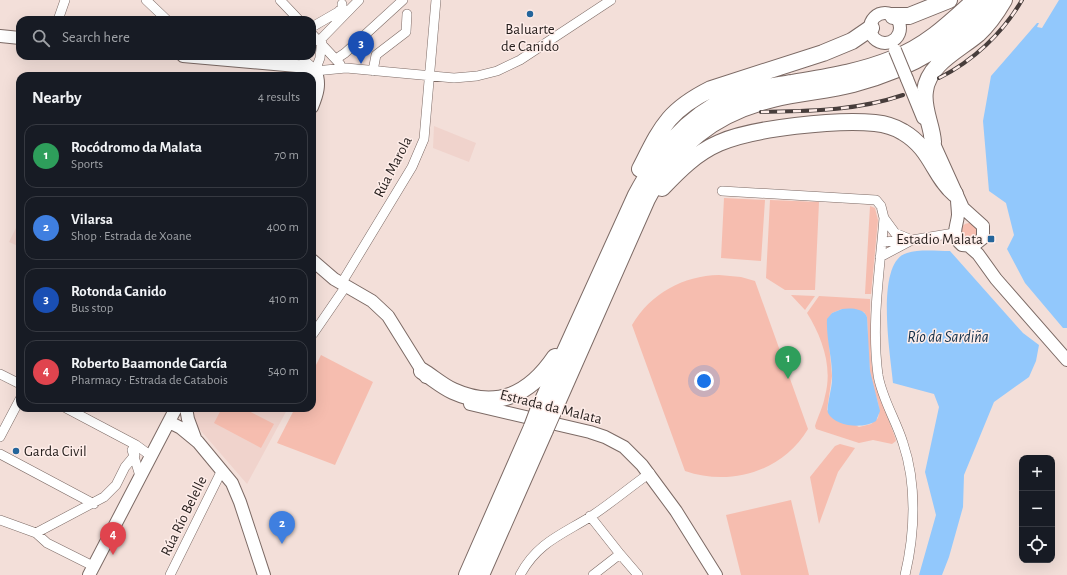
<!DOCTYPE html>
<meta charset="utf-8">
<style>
body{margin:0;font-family:"Alegreya Sans",sans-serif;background:#242831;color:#f1f3f6}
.controls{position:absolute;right:12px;bottom:12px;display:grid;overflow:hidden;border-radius:8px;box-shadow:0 4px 16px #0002}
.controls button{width:36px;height:36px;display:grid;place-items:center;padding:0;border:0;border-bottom:1px solid #363941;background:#171b24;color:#f1f3f6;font:20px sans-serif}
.you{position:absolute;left:704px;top:381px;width:14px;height:14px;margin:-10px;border:3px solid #fff;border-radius:50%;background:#1a73e8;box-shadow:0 0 0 6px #1a73e833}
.badge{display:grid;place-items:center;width:26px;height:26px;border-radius:50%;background:#2563eb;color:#fff;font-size:13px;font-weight:700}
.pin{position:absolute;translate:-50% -33px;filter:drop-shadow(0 1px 2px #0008)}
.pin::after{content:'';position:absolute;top:21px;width:14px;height:12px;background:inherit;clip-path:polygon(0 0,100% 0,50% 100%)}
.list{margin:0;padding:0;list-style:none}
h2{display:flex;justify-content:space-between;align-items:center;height:52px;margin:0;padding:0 16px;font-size:17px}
h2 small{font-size:13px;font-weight:400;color:#9ea1a6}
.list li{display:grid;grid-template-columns:26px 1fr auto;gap:12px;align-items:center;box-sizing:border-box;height:64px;margin:0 8px 8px;padding:0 8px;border:1px solid #363941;border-radius:12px}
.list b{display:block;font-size:15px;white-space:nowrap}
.list p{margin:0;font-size:13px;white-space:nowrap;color:#9ea1a6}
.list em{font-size:13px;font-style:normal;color:#9ea1a6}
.icon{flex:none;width:22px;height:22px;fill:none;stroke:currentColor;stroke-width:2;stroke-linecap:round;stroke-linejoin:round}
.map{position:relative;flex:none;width:1067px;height:575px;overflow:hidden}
.search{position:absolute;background:#171b24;box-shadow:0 4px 16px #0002;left:16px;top:16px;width:300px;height:44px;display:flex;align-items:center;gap:10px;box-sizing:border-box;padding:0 14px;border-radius:12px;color:#9ea1a6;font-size:15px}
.panel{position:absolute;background:#171b24;box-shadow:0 4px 16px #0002;left:16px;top:72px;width:300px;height:340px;border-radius:12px}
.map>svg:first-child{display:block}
.built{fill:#f0d3cc}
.green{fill:#f6bdaf;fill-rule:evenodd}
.water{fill:#92c8fc}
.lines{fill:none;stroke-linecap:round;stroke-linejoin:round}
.street-casing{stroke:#7c6a65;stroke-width:10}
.secondary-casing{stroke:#7c6a65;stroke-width:14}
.highway-casing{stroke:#7c6a65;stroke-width:18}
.street{stroke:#fff;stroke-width:9}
.secondary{stroke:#fff;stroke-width:12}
.highway{stroke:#fff;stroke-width:16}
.rail-casing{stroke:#473d3b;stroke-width:4}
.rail{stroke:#feede9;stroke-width:2.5;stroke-dasharray:8;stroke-linecap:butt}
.secondary-bridge-casing{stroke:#7c6a65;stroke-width:14;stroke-linecap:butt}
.highway-bridge-casing{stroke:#7c6a65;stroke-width:18;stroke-linecap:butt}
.secondary-bridge{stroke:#fff;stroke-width:12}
.highway-bridge{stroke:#fff;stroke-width:16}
.poi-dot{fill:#24659b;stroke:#feede9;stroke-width:1.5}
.labels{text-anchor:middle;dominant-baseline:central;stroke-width:3;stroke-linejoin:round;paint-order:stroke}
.poi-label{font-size:15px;fill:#251e1c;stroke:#feede9}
.street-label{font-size:15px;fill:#251e1c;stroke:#feede9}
.water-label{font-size:16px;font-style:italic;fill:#122f49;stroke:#feede9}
</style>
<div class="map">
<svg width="1067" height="575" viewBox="0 0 1067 575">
<rect width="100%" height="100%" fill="#f3dfd9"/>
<path class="built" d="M434 126 476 143 469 162 433 148Z
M20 220V247L9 242Z
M192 408H288L247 484 195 424Z"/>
<path class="green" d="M724 198 765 200 761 261 721 258Z
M770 200 819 202 815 290H785L766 278Z
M870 206 875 208 878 220 871 294H865Z
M960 232a9 9 0 1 1 18 0a9 9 0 1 1-18 0Z
M719 275 741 277 755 281 808 429C783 471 731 487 685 471L632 325C651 293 683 276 719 275Z
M791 295 815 296 805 310Z
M819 296 870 299 871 360 874 381 895 437 896 441 892 444 873 440 859 443 816 429 815 426C818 416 823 407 825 396 833 367 822 337 807 313ZM842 309 864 312 867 317C868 338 868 359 871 379 873 393 882 404 878 418L871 424 859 427 827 410 832 376 827 322 832 313Z
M321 355 373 382 335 465 277 443 295 408H312V373Z
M222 408H243L274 424 261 448 214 423Z
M840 444 855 448 838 472 819 524 810 477 835 446Z
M791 500 809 575H741L726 515Z"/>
<path class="water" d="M1059 0H1067V328H1063L1025 283 1007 249 1014 235 1006 203 989 191 983 121 991 76 1037 23H1039L1037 27 1042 28Z
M950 251 1023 333 1039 345 1036 361 1029 377 994 402 964 475 963 507 949 557 942 575H919L936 515 925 472 939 407 934 394 893 383C891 358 874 262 907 253 919 249 936 251 950 251Z
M842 309C850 308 864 308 867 317L870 371 880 411 876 421C864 429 835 427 828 413 826 408 832 388 832 380 833 360 826 340 827 319L832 313Z"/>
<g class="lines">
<g class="street-casing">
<path id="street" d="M146 0 167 20
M280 0 299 20
M58 20 65 0
M312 27 338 12 342 8V4
M312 34 340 64
M302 56 305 61 313 68
M336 59 345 53 403 0
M280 64 288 56
M315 71 346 68 454 78 477 76 497 71 520 60 611 0
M315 71 320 58 322 38 359 0
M373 71 376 55 406 32 407 14
M722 191 876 200 881 206 884 218C880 270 871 322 878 375 882 399 896 420 903 443 917 484 915 533 905 575
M882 242 912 240 954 233
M880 257 912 240 895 233 884 218
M341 284 412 167 424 139 436 0
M313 334 346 286
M0 374 20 384
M66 408 136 445 151 456
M0 437 20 399
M132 450 140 476
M0 454 94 504
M590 516 620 554 593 575
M0 520 36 533 47 543 93 566
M36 533 104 497 116 485 125 467 135 455
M620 554 638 575
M170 575 222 470
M520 575C537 543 561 535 590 517 610 504 630 487 650 473"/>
</g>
<g class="secondary-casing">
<path id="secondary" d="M870 28a15 15 0 1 1 30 0a15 15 0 1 1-30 0Z
M0 36 20 38
M183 56 308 67 315 71C321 83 317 95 312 107
M907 79 923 118
M930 135 963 208 983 226V238L973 246 962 245C950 235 957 227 958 215 958 210 957 204 957 199
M970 247 978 254 996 279 1067 360
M312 260 334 279 372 301 388 316 426 377
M470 404 590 432 605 437 624 447 642 465 676 511 716 575
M186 408 188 419 195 438
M169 422 181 428 198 442 232 483 240 502 264 575
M89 575 176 408"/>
</g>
<g class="highway-casing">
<path id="highway" d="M893 16H909L949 0
M933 142C932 125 922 108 925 91 928 64 959 50 978 34 988 25 997 12 1004 0
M640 169C661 128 667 111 711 89L823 53 852 41 871 28
M662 188C679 170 696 153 719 143 752 128 838 119 875 123 885 124 895 127 903 132 932 149 933 175 955 194
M422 371C432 377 442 386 453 391 497 411 530 394 555 357
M538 411 636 195C660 151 684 119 730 97 748 89 772 86 792 83 826 77 860 72 892 59 925 47 950 23 975 0
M552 414 647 199C675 145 713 114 773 99 799 92 827 91 853 84 907 70 956 43 991 0
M467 575 532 427
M481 575 545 430"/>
</g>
<use href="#street" class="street"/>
<use href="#secondary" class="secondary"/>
<use href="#highway" class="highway"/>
<g class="rail-casing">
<path id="rail" d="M939 78C973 61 1003 33 1022 0
M761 112C810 111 856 111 903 95"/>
</g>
<use href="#rail" class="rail"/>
<g class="secondary-bridge-casing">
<path id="secondary-bridge" d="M895 50 907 79"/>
</g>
<g class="highway-bridge-casing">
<path id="highway-bridge" d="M532 427 538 411
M545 430 552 414"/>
</g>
<use href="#secondary-bridge" class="secondary-bridge"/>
<use href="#highway-bridge" class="highway-bridge"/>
</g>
<g class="poi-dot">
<circle cx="530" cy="14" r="4"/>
<rect x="987" y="235" width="8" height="8" rx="2"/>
<circle cx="16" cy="451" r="4"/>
</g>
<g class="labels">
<g class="poi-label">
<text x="530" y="29">Baluarte<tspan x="530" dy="17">de Canido</tspan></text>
<text x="983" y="239" text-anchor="end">Estadio Malata</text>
<text x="24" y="451" text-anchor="start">Garda Civil</text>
</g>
<g class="street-label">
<text transform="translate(393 167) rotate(-63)">Rúa Marola</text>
<text transform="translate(551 407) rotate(14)">Estrada da Malata</text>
<text transform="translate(184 516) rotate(-64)">Rúa Río Belelle</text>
</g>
<g class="water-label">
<text x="948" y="337">Río da Sardiña</text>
</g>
</g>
</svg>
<div class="controls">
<button>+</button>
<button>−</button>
<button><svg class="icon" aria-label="locate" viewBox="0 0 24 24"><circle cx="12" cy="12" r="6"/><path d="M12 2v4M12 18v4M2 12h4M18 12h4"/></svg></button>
</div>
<div class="you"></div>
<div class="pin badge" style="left:788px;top:379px;background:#2e9e5b">1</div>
<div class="pin badge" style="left:282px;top:544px;background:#3f7fe0">2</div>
<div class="pin badge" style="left:361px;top:64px;background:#1a4fb4">3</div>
<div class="pin badge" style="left:113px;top:555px;background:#e0444e">4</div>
<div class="search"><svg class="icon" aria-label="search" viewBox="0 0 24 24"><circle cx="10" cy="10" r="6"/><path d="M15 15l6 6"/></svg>Search here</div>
<section class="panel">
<h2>Nearby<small>4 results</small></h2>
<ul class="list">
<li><span class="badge" style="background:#2e9e5b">1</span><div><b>Rocódromo da Malata</b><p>Sports</p></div><em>70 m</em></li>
<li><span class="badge" style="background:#3f7fe0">2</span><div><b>Vilarsa</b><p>Shop · Estrada de Xoane</p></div><em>400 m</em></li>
<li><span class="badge" style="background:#1a4fb4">3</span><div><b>Rotonda Canido</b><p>Bus stop</p></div><em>410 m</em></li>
<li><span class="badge" style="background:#e0444e">4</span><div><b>Roberto Baamonde García</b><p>Pharmacy · Estrada de Catabois</p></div><em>540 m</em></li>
</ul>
</section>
</div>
